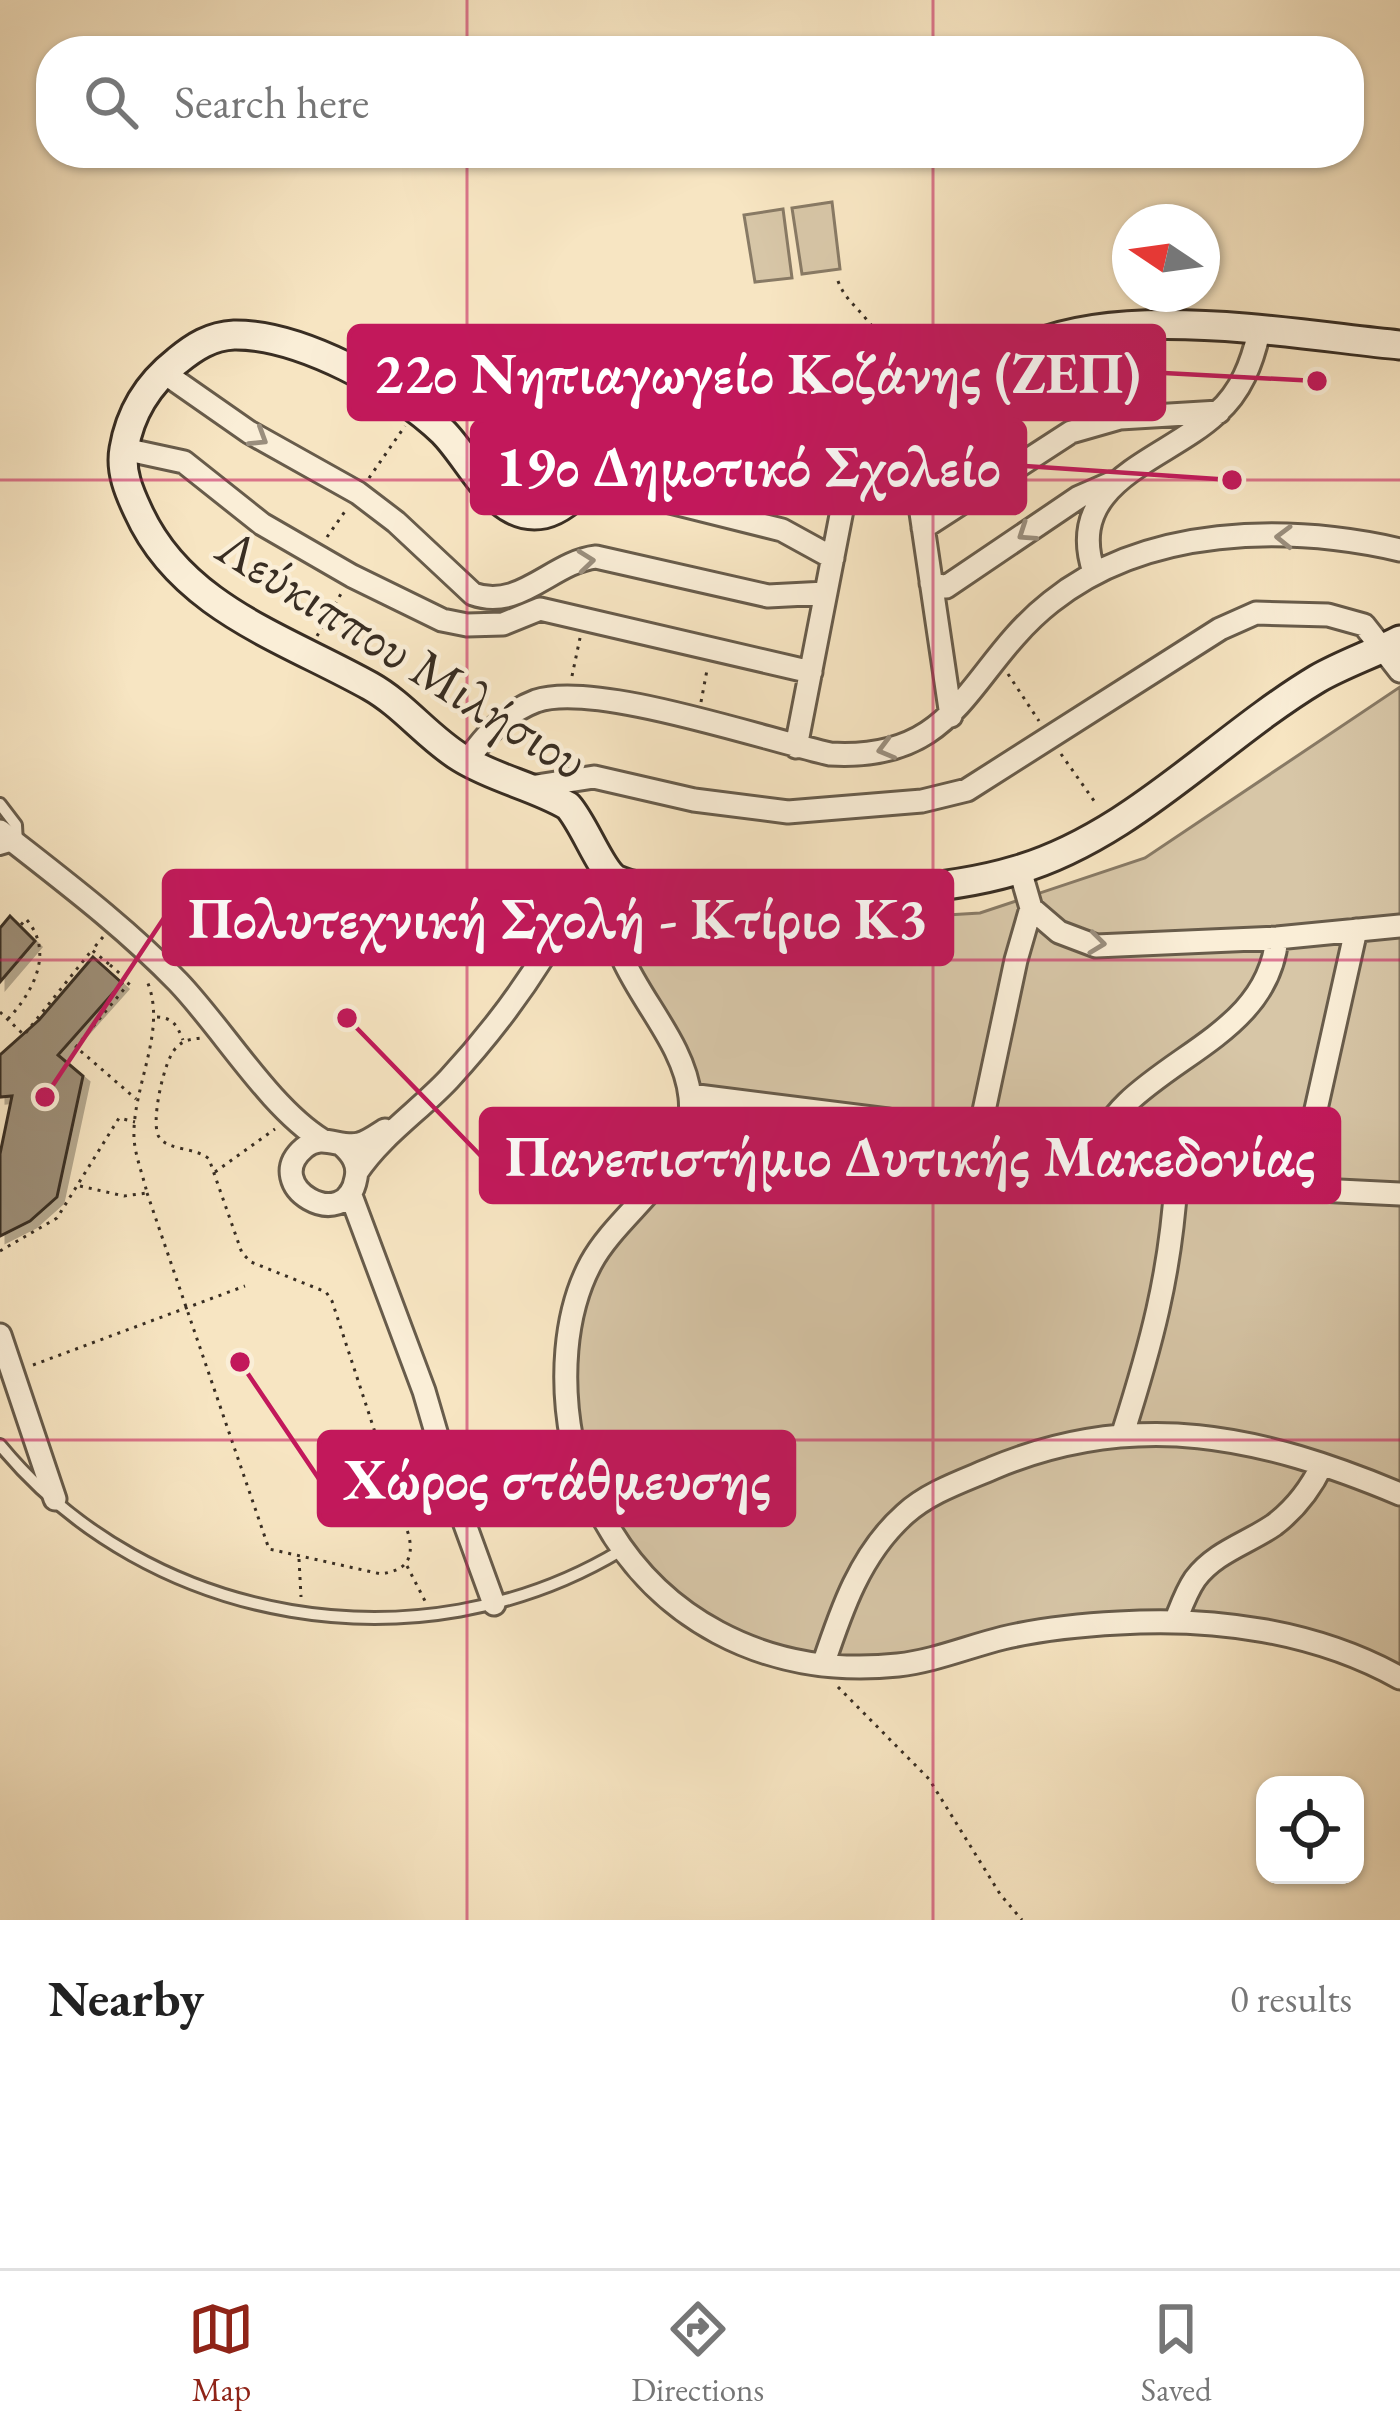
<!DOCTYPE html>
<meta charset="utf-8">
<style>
body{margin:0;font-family:"EB Garamond",serif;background:#f6f6f6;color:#222}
.controls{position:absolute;right:36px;bottom:36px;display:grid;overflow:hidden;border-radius:24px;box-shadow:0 3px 9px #0004}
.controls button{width:108px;height:108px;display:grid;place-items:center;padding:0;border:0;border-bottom:3px solid #e0e0e0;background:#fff;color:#222;font:60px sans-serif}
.compass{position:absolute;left:1112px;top:204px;width:108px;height:108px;border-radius:50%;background:#fff;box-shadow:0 3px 9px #0004;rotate:283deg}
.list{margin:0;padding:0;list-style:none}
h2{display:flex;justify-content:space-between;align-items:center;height:156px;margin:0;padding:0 48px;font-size:51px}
h2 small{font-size:39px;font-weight:400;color:#767676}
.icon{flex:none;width:66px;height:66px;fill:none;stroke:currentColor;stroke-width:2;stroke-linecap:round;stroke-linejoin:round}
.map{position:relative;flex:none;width:1400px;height:1920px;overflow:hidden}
.search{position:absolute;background:#fff;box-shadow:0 3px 9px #0004;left:36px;right:36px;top:36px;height:132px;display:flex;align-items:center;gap:30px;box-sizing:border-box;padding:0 42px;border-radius:48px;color:#767676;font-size:45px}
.sheet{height:348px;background:#fff}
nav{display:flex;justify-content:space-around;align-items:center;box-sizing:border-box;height:168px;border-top:3px solid #e0e0e0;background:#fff;font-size:33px;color:#767676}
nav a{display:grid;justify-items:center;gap:6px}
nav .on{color:#8f2418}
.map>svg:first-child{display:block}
.green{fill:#d7c6a7;stroke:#887a65;stroke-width:3}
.building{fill:#9c8d76;stroke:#392e23;stroke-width:3;filter:url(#shadow)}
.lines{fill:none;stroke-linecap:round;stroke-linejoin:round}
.lane-casing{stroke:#685c4b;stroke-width:16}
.street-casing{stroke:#685c4b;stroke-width:27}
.secondary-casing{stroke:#392e23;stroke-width:33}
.path{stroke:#392e23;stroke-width:3;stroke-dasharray:3 6;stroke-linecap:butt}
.lane{stroke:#faeed7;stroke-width:10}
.street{stroke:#faeed7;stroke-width:21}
.secondary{stroke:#faeed7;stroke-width:27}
.oneway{stroke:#9a8e7d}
.grid{fill:none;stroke:#c2185b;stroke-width:3;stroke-opacity:0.55}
.labels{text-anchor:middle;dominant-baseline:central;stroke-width:9;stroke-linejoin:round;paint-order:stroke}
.street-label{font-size:54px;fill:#392e23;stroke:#faeed7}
.leader{fill:none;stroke:#c2185b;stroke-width:4.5}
.callout-dot{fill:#c2185b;stroke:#faeed7;stroke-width:4.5}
.callout{fill:#c2185b;stroke:#c2185b;stroke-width:4.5}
.callout-label{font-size:57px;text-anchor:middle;font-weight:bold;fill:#fff}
</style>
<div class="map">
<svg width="1400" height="1920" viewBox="0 0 1400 1920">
<defs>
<filter id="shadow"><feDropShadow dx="6" dy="6" stdDeviation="0" flood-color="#0004"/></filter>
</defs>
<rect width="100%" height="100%" fill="#f7e5c2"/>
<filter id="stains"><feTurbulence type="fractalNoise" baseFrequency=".00167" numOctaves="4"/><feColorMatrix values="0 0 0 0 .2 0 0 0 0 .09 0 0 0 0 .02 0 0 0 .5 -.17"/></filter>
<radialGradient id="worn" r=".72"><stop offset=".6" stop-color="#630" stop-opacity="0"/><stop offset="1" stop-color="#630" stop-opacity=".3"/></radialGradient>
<path class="green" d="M832 202 840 269 802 274 792 208Z
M783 209 792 278 755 282 744 215Z
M1400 687V1678L1293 1637 1123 1623 929 1660 776 1658 653 1587 572 1443 574 1310 618 1226 669 1166 690 1095 621 955 707 912 830 922 980 913 1145 858Z"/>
<path class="building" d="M10 916 35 941 0 982V928Z
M93 957 122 983 58 1055 83 1076 57 1197 30 1221 0 1236V1154L12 1096 0 1097V1055L39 1020Z"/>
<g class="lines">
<g class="lane-casing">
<path id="lane" d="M0 804 16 825 17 844 0 849
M0 1445C149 1626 420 1671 620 1551"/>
</g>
<g class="street-casing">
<path id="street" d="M163 372 249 432 358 493 396 522 473 594C520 611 552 562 596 557L768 596 826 593
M124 449 184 462 262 524 352 576 442 620 467 625 503 624 540 609 811 672
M916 479 951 716
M590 482 782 530 833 558
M923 528 1071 432 1120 418 1219 412
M1094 572C1063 480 1166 461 1217 413 1241 392 1252 363 1259 332
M931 583 946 587 1079 497 1111 483
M796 747 849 474
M466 762C485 736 504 713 536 701 594 681 763 739 830 754 961 762 967 668 1051 602 1146 526 1286 524 1400 550
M530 787 594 777 694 800 788 812 922 801 967 790 1220 629 1256 613 1328 615 1364 625 1400 671
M0 831C61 879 124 926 178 982 223 1029 269 1107 322 1140
M1020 870 1031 908 1059 932 1096 946 1277 938 1400 926
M614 879C614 906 612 933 623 959 643 1004 685 1047 690 1097 698 1167 620 1209 591 1263 563 1315 561 1384 572 1441 576 1461 586 1481 594 1500 650 1619 767 1679 898 1665 934 1661 967 1647 1003 1638 1041 1629 1080 1625 1119 1623 1214 1617 1316 1631 1400 1678
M574 903a10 10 0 1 1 20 0a10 10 0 1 1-20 0Z
M690 1095 888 1120 1176 1183 1400 1194
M978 1139 1016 960 1031 908
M342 1145C352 1154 359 1164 356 1178 346 1236 259 1186 304 1148 322 1132 340 1149 359 1144 368 1142 377 1135 385 1130
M1088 1165C1098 1142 1108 1121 1127 1103 1182 1050 1269 1024 1277 938
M357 1172C382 1135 419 1111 449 1079 497 1027 542 965 574 902
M1298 1190 1356 930
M350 1193 424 1391 455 1497 494 1604
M0 1335 55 1499
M1123 1433C1151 1345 1170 1276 1176 1183
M1175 1622C1181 1607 1186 1592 1195 1579 1215 1552 1248 1543 1274 1525 1295 1509 1311 1488 1322 1465
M823 1665C841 1611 860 1554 905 1514 929 1492 963 1481 993 1468 1137 1408 1261 1436 1400 1494"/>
</g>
<g class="secondary-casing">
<path id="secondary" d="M1400 345C1291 335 1070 291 988 375 974 390 958 407 947 424 933 444 926 484 898 490 856 498 783 414 714 417 654 419 629 445 588 484 575 496 561 510 544 514 497 524 471 460 443 432 397 387 299 334 234 335 211 336 194 347 177 361 149 383 130 413 124 449 120 471 129 492 138 511 181 607 284 638 370 686 404 705 428 738 461 758 495 779 534 786 568 806 585 825 601 872 617 880 654 896 722 892 763 893 839 896 945 892 1017 870 1132 836 1217 739 1317 679 1343 664 1373 654 1400 640"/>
</g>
<path class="path" d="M838 281C844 298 856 306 867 320 904 363 908 395 892 448L902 464
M1035 372 1061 415
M369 478 405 426
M327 537 346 510
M317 636 342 592
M1008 674 1039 721
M572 676 580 638
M701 702 707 670
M1061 754 1097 805
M103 937 92 950 110 965 107 970
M110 965 130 982 76 1047 136 1099
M0 1012 24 1035 92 950
M157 1017C174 1018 177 1026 183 1040
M8 1019C33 992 55 952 26 919L20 926
M215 1172 275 1129
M80 1186 124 1196 147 1193C143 1175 135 1156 134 1138 132 1086 168 1030 147 981
M147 1193 269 1549 381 1574C405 1570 414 1561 409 1536L332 1301 326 1292 251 1262 242 1253 209 1159C196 1147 168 1151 159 1137 150 1124 164 1059 176 1048 183 1040 191 1039 201 1038
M0 1251 57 1218 119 1118 135 1122
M33 1365 245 1286
M299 1559 301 1597
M407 1566 425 1601
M838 1687 929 1779 1000 1894 1022 1920"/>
<use href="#lane" class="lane"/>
<use href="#street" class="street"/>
<use href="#secondary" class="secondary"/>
</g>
<defs><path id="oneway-chevron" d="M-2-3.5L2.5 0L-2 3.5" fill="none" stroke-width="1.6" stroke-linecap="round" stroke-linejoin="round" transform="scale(3)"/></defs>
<g class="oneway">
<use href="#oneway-chevron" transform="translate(259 438) rotate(32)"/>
<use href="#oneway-chevron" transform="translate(1026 533) rotate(146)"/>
<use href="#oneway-chevron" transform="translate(1284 537) rotate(-179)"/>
<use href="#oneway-chevron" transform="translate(586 561) rotate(-6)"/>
<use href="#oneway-chevron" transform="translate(886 749) rotate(165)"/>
<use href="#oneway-chevron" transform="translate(1097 943) rotate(7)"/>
</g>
<path class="grid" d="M467 0V51M933 0V51M467 153V1920M933 153V1920M0 480H1400M0 960H1400M0 1440H1400"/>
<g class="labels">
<g class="street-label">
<text transform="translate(403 653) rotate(32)">Λεύκιππου Μιλήσιου</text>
</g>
</g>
<path class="leader" d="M1317 381L1164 373M1232 480L1025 466M45 1097L164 918M347 1018L481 1156M240 1362L319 1479"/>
<g class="callout-dot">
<circle cx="1317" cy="381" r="12"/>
<circle cx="1232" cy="480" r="12"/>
<circle cx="45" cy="1097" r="12"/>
<circle cx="347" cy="1018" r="12"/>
<circle cx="240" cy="1362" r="12"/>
</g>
<g class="callout">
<rect x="349" y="326" width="815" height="93" rx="12"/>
<rect x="472" y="420" width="553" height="93" rx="12"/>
<rect x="164" y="871" width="788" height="93" rx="12"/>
<rect x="481" y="1109" width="858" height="93" rx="12"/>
<rect x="319" y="1432" width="475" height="93" rx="12"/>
</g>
<g class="callout-label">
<text x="757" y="393">22ο Νηπιαγωγείο Κοζάνης (ΖΕΠ)</text>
<text x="748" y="486">19ο Δημοτικό Σχολείο</text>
<text x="558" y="938">Πολυτεχνική Σχολή - Κτίριο Κ3</text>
<text x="910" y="1176">Πανεπιστήμιο Δυτικής Μακεδονίας</text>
<text x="557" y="1499">Χώρος στάθμευσης</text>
</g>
<rect width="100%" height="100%" filter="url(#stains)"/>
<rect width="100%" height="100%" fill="url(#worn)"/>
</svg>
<div class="controls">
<button><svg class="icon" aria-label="locate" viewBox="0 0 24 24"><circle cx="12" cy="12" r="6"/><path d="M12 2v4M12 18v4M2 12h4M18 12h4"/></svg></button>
</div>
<svg class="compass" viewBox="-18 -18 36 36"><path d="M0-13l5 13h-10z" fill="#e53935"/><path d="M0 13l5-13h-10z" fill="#767676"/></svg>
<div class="search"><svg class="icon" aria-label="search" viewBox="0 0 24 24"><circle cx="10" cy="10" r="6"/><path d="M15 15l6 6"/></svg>Search here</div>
</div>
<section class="sheet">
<h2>Nearby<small>0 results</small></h2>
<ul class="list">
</ul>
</section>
<nav>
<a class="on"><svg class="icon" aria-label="map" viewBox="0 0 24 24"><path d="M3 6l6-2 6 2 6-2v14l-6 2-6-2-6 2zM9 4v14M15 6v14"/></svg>Map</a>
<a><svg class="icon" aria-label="directions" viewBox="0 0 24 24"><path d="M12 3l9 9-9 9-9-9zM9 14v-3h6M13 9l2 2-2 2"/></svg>Directions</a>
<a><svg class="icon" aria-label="saved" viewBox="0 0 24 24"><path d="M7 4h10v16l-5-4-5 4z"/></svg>Saved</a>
</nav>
